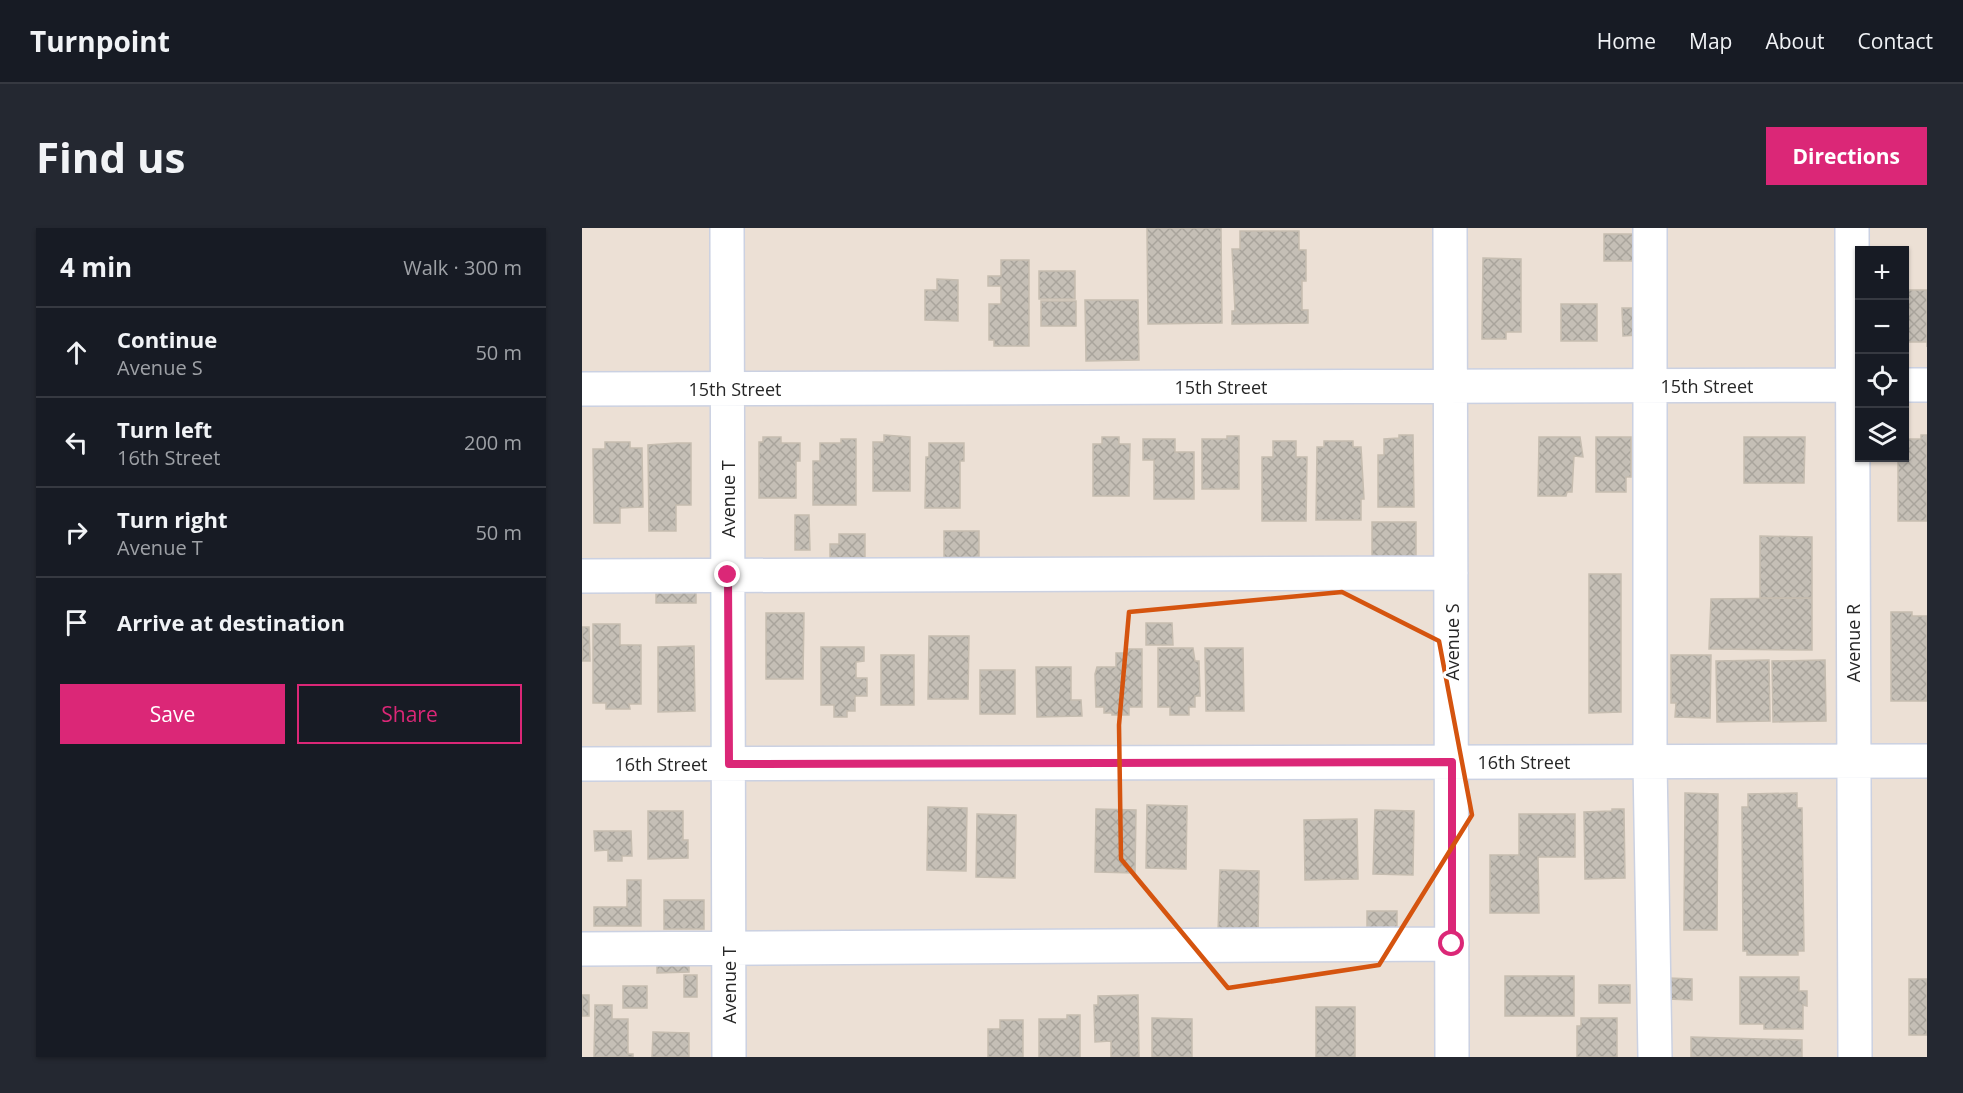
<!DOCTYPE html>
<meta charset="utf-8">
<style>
body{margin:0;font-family:"Open Sans",sans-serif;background:#242831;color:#f1f3f6}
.controls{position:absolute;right:18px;top:18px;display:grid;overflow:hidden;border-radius:0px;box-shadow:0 2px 4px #0004}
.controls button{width:54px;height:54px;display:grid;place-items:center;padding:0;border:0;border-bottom:2px solid #363941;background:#171b24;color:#f1f3f6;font:30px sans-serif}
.stop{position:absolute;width:18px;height:18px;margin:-14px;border:4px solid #db2777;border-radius:50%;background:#fff}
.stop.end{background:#db2777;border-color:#fff;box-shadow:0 2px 6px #0008}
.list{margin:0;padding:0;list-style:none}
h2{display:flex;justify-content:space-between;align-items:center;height:78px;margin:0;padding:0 24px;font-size:26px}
h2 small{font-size:20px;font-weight:400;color:#9ea1a6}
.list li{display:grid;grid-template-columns:39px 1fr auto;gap:18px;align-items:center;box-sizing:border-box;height:90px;padding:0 24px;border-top:2px solid #363941}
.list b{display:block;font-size:22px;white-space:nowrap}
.list p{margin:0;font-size:20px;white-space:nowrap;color:#9ea1a6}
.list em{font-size:20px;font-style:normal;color:#9ea1a6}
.actions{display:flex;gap:12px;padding:18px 24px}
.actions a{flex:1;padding:14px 0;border:2px solid #db2777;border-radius:0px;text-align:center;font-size:21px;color:#db2777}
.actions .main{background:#db2777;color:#fff}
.icon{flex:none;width:33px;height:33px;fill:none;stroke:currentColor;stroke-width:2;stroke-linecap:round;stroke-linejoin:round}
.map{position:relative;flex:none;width:1345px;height:829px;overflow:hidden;border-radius:0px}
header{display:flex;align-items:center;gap:36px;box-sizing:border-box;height:84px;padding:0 30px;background:#171b24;border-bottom:2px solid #363941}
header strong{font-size:28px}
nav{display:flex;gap:33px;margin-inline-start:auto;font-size:21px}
.intro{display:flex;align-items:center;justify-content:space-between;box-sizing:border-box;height:144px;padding:0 36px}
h1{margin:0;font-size:42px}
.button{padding:15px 27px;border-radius:0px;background:#db2777;color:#fff;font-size:21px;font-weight:700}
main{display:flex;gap:36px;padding:0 36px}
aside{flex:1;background:#171b24;border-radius:0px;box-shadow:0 2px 4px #0004}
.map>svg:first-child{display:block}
.building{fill:url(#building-cross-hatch);stroke:#c6bdb0;stroke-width:1.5}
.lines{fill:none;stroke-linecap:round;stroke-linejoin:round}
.minor-casing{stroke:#cbd1e2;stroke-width:36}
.minor{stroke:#fff;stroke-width:33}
.route{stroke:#db2777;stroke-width:8}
.marked{fill:none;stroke:#d5540f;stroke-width:4.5;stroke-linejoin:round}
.labels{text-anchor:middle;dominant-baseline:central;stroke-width:6;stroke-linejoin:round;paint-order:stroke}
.street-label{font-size:18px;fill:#272727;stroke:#fff}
</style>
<header>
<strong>Turnpoint</strong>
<nav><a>Home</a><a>Map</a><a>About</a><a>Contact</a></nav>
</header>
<div class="intro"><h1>Find us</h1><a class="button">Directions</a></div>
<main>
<aside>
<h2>4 min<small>Walk · 300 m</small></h2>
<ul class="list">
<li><svg class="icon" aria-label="ahead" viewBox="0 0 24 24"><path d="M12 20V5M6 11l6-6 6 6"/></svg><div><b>Continue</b><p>Avenue S</p></div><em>50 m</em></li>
<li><svg class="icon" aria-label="left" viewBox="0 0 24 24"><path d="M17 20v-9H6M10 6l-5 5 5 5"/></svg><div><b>Turn left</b><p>16th Street</p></div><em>200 m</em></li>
<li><svg class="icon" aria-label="right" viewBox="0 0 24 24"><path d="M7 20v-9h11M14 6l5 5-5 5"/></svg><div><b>Turn right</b><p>Avenue T</p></div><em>50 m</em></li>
<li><svg class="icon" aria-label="arrive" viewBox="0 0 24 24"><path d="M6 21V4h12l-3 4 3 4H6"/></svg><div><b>Arrive at destination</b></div></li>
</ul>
<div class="actions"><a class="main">Save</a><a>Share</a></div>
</aside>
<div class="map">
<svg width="1345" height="829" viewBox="0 0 1345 829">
<defs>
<pattern id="building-cross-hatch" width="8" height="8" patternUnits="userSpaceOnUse" patternTransform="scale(1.5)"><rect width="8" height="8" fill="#c5bfb6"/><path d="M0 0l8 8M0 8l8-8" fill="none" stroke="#a9a49c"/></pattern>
</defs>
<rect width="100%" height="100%" fill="#ece0d5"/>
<path class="building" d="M565 0H639L640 95 566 96Z
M658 3H717V22H724V53H720V82H726V95L650 96V83H653L650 21H658Z
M1022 6H1056L1055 33H1022Z
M901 30 939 31V104H924V111H900Z
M419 32H447V118H412V112H407V76H419V58H406V48H419Z
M457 43H493V71H457Z
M355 51 376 52V93L343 92V62H355Z
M1322 62H1345V119V114H1322Z
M503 72H556L557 132 504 133Z
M459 73H494V98H459Z
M979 76H1015V113H979Z
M1040 80H1056V107L1041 108Z
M302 207 328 209V263H291V214H302Z
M817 207H831L832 279H796V227H802V211L817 210Z
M1339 207H1345V293H1316V230H1322V211H1339Z
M645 208H657V261H620V211H645Z
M181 209H199V215H218V233H214V270H177V214H181Z
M520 209H537V216H548L547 268H511V216H520Z
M957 209H998L1001 229 992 228 990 264H985L984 268H956Z
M1014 209H1049V249H1044V264H1014Z
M1162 209H1223L1222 255H1162Z
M259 211H274V277H231V233H238V215H259Z
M561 211H593V224H612V271H572V232H561Z
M691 213H714V229H725L724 293H680V229H691Z
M742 213H771V219H779L782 271H779V292H734L735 219H742Z
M23 214H48V220H60L61 279 38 280V295H12L11 221H23Z
M94 215H109V277H94V303H67L66 217Z
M347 215H382V233H378V280H343L344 229H347Z
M213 287H227L228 322H213Z
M790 294H834V330H790Z
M362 303H397V333H362Z
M257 306H283V330H248V316H257Z
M1178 308 1230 309V370H1178Z
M1007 346H1039V484L1007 485Z
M74 357H114V375H74Z
M1230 370V422L1127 421 1129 371Z
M1309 384H1330V388H1345V473H1309Z
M184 385H222L221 451H184Z
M564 395H590L591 417H564Z
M11 396H38V417H59V476H47L48 481H24V475H11Z
M0 399H7L8 433H0Z
M347 408H387L386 471H346Z
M112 418 113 483 76 484V419Z
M239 419H282V433L274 434V450H285V468H273V483H265V489H252V477H239Z
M576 420H611L613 433H617L618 468H613V479H607V487H588V479H576Z
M623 420H661L662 483H624Z
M543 421H560V479H547V487H530V485H522V479H514L513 446 515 439H534V425H543Z
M299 427H332V477H299Z
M1089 427H1129L1128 490 1093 489 1094 475H1089Z
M1187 432 1188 493 1135 494 1134 433Z
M1243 432 1244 493 1191 494 1190 433Z
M454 439H489V472H499L500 488 455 489Z
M398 442H433V486H398Z
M1103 565 1136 566 1135 702H1102Z
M1215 565V580H1220L1222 723H1216V727H1165V723H1161L1160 579H1166V566Z
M565 577 605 578 604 641 564 640Z
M346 579 385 580 384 643 345 642Z
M514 581 554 582 553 645 513 644Z
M1030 581H1042L1043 650 1003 651 1002 584 1030 583Z
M793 582 832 583 831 647 791 646Z
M66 583H101V612H106V630L66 631Z
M395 586 434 587 433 650 394 649Z
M937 586H993V629H956L957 685H908V627H937Z
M775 591 776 651 723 652 722 592Z
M12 603H49L50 628H40V633H26V622L13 623Z
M638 642 677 643 676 706 636 705Z
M45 652H59V698H12V679H45Z
M82 672H122V701H82Z
M785 683H815V708H785Z
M75 729H107V744L75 745Z
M102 747H115V769H102Z
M923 748H992V788H923Z
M1158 749H1217V763H1225V778L1221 777V801H1182V796H1158Z
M1087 750 1110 751V772L1086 771Z
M1327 751H1345V807H1327Z
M1017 757H1048V775H1017Z
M41 758H65V780H41Z
M0 767H7V788H0Z
M556 767 557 829H529V813L513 814 512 777H516V768Z
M13 777H30V791H46V826H51V829H12Z
M734 779H773V829H734Z
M485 787H498V829H457V791H485Z
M570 790 610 791V829H570Z
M999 790H1035V829H995V798H999Z
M418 792H441V829H406V801H418Z
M71 804 107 805V829H70Z
M1109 809 1220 812V829H1109Z"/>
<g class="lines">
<g class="minor-casing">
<path id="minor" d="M145 0 147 829
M868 0 870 829
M1068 0V534L1073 829
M1270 0 1273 829
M1322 157H1345
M0 161 1278 157
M0 348 869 345
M0 536 1345 533
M0 721 870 716"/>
</g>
<use href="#minor" class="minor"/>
</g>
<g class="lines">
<path class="route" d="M146 347 147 536 870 534V716"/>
</g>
<path class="marked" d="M760 364 857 413 890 587 797 737 646 760 539 631 537 497 547 384Z"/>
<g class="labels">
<g class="street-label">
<text x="1125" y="158">15th Street</text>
<text x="639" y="159">15th Street</text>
<text x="153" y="161">15th Street</text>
<text transform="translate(146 271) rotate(-90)">Avenue T</text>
<text transform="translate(870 414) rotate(-90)">Avenue S</text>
<text transform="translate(1271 415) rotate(-90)">Avenue R</text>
<text x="942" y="534">16th Street</text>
<text x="79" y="536">16th Street</text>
<text transform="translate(147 757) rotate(-90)">Avenue T</text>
</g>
</g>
</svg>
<div class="controls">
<button>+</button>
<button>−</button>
<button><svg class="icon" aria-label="locate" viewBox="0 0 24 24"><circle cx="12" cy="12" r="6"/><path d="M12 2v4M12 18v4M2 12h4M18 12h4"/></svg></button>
<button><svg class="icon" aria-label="layers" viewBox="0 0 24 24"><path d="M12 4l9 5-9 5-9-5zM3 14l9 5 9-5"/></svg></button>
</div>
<div class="stop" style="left:870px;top:716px"></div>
<div class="stop end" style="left:146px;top:347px"></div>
</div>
</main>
